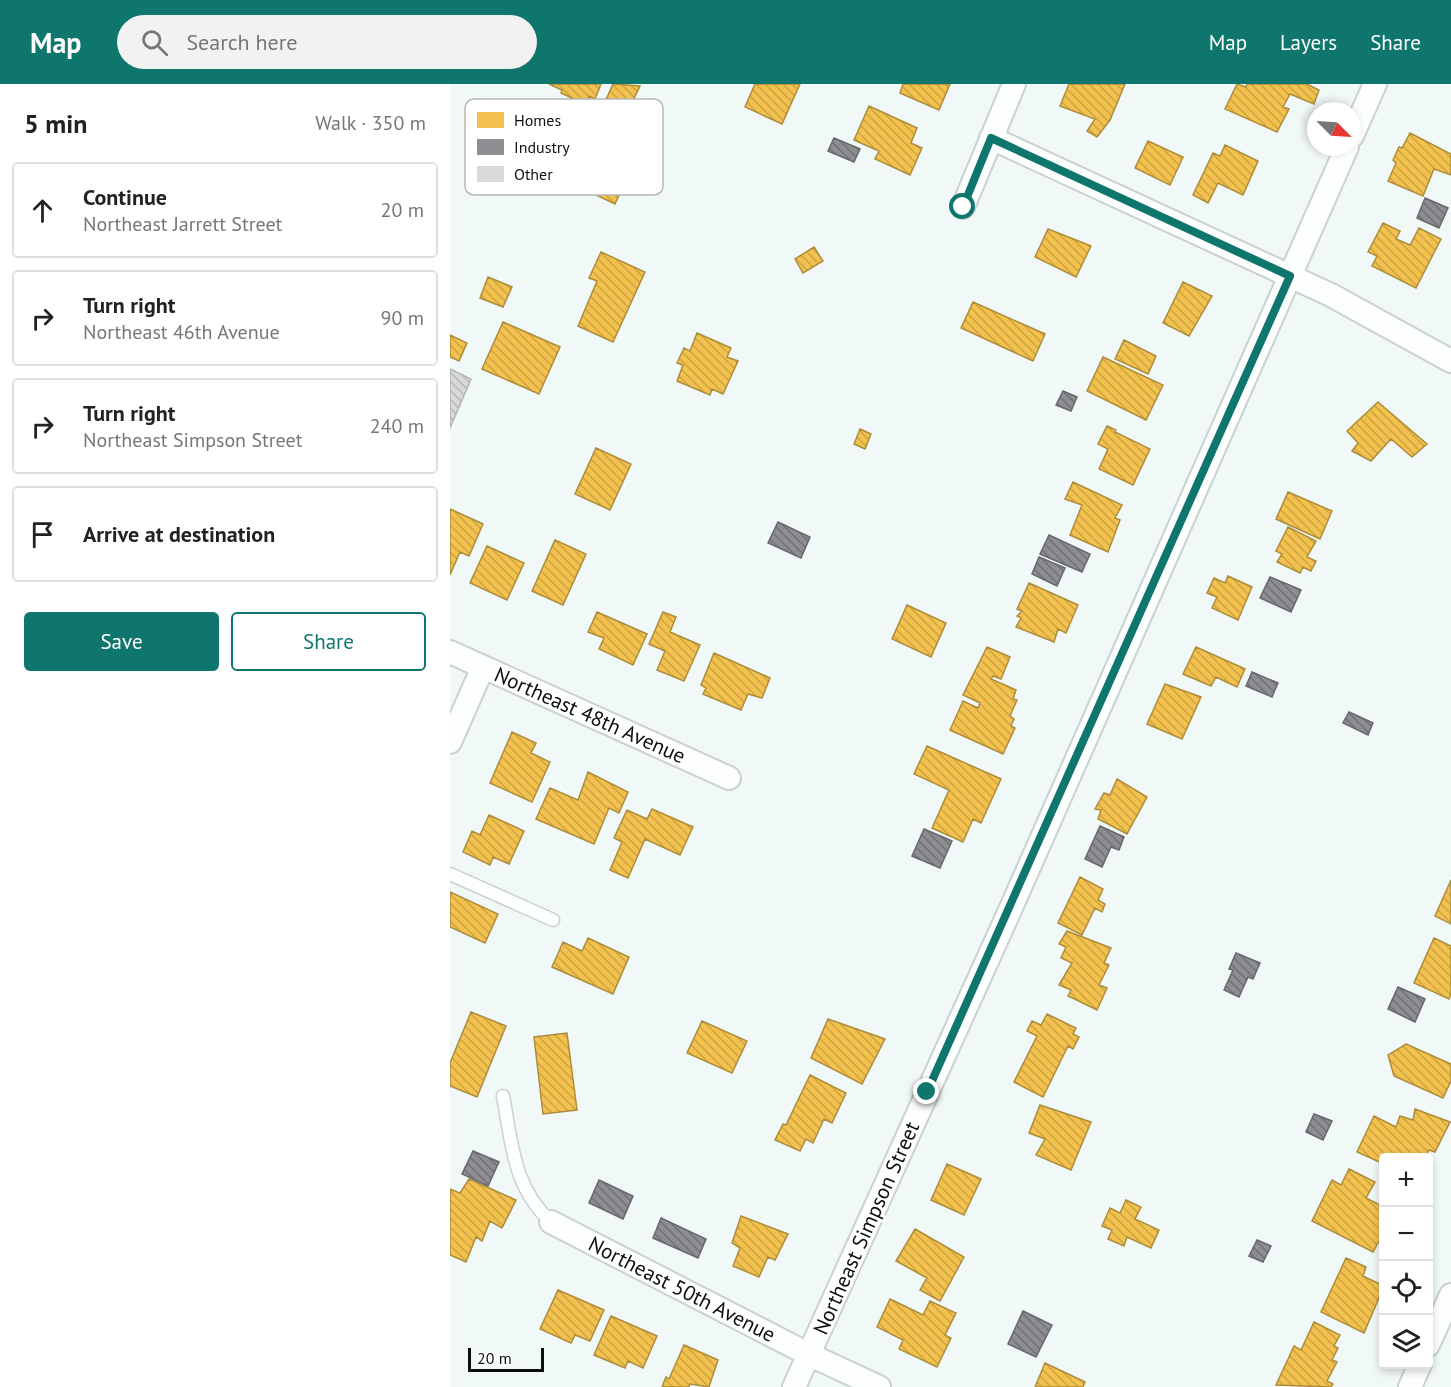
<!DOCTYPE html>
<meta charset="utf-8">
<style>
body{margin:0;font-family:"PT Sans",sans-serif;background:#f2f2f2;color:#222}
.controls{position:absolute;right:18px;bottom:18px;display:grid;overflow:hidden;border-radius:6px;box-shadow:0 3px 9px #0003}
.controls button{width:54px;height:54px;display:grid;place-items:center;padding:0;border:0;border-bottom:2px solid #e0e0e0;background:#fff;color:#222;font:30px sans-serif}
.compass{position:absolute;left:857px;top:18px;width:54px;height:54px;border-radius:50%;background:#fff;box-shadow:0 3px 9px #0003;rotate:114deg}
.scale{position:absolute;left:18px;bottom:15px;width:76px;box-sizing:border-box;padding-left:6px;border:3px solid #0b100f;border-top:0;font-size:16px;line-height:21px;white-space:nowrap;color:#0b100f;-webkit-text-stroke:4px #fff;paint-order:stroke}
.stop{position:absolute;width:18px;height:18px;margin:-14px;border:4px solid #0f766e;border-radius:50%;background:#fff}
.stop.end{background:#0f766e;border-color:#fff;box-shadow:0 2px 6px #0008}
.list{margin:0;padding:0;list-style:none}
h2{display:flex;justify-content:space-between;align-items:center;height:78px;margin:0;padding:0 24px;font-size:26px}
h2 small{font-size:20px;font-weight:400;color:#767676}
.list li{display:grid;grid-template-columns:39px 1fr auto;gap:18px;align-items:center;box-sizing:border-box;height:96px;margin:0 12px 12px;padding:0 12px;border:2px solid #e0e0e0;border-radius:6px}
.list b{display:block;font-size:22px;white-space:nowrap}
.list p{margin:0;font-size:20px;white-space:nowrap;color:#767676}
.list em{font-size:20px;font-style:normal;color:#767676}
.actions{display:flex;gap:12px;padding:18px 24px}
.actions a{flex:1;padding:14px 0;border:2px solid #0f766e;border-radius:6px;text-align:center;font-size:21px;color:#0f766e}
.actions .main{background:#0f766e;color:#fff}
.icon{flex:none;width:33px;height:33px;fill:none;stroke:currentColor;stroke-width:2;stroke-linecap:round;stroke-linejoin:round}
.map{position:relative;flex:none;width:1001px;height:1303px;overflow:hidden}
header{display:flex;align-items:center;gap:36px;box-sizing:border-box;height:84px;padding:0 30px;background:#0f766e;color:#fff}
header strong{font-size:28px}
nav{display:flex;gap:33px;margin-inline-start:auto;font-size:21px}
.search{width:420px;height:54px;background:#f2f2f2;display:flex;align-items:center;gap:15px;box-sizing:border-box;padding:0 21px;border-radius:33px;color:#767676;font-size:22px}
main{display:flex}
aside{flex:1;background:#fff}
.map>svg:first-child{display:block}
.homes{fill:url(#homes-back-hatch);stroke:#ad8c3b;stroke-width:1.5}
.industry{fill:url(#industry-back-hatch);stroke:#66686b;stroke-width:1.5}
.building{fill:url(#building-back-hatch);stroke:#b2b4b2;stroke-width:1.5}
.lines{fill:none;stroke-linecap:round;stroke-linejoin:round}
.lane-casing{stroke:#cad1cf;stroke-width:15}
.street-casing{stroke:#cad1cf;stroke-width:26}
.lane{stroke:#fdfefe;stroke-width:12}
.street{stroke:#fdfefe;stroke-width:22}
.route{stroke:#0f766e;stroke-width:8}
.labels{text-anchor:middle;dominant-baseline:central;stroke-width:6;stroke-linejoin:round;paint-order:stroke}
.street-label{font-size:21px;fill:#0b100f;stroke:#fff}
.key{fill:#fff;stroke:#b6b7b7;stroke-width:1.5}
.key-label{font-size:16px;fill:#0b100f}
</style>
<header>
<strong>Map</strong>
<div class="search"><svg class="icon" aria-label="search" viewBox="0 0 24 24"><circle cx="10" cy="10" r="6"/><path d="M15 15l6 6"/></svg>Search here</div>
<nav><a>Map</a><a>Layers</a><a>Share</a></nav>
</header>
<main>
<aside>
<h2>5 min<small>Walk · 350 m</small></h2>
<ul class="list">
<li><svg class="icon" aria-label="ahead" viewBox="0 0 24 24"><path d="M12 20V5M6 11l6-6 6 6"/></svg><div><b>Continue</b><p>Northeast Jarrett Street</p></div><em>20 m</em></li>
<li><svg class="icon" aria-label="right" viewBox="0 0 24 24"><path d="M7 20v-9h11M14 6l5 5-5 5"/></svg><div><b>Turn right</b><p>Northeast 46th Avenue</p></div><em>90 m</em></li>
<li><svg class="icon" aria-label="right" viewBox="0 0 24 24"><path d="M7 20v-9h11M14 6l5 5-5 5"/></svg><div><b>Turn right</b><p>Northeast Simpson Street</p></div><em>240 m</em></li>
<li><svg class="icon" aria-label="arrive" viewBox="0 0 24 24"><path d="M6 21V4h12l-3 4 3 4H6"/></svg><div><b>Arrive at destination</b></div></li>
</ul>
<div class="actions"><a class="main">Save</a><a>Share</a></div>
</aside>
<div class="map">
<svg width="1001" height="1303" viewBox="0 0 1001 1303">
<defs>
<pattern id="homes-back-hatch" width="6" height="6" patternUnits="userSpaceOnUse" patternTransform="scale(1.5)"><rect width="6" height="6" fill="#f2c14e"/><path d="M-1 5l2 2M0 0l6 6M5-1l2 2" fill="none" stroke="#cea543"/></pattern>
<pattern id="industry-back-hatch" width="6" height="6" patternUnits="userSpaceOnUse" patternTransform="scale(1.5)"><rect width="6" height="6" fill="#8d8d92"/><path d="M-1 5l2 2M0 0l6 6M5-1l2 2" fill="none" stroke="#717276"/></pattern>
<pattern id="building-back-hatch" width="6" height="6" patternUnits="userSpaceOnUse" patternTransform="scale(1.5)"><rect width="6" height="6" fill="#d9dad8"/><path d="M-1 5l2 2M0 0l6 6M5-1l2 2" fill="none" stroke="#b9bab8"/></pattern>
</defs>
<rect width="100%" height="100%" fill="#f0f9f7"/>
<path class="homes" d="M99 0H151L145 15 139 12 135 20 111 9 112 6Z
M163 0 190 2 182 19 206 30 165 120 125 101 138 73 143 75 147 65 136 60Z
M305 0H350L332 40 295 23Z
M453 0H500L489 26 450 9Z
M619 0H675L660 36 647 53 637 47 645 35 610 22Z
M787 0 796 3 797 0H857L869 6 864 20 840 10 833 23 839 25 827 48 775 25Z
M419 22 467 44 461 59 472 64 460 91 425 75 429 67 404 56Z
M960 49 1001 70V91L984 85 973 112 938 97 946 79 943 76 949 63 952 64Z
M698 57 733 73 720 101 685 84Z
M775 61 808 77 793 111 768 99 758 119 743 111 763 69 770 72Z
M933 139 950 147 946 155 960 161 969 144 991 155 966 204 922 182 927 172 918 168Z
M598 145 641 162 626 193 585 173Z
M364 163 373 177 353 189 345 175Z
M151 168 195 188 163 258 128 242 147 197 139 194Z
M38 193 62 203 53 223 30 214Z
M733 198 762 212 739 252 713 239Z
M523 218 595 250 583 277 511 244Z
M53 238 110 263 89 310 32 285Z
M247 249 281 264 277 273 288 277 273 310 262 305 260 311 227 297 233 281 227 279 234 264 240 267Z
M0 251 17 259 9 277 0 273Z
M674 256 706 272 698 290 665 275Z
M653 273 713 301 696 336 637 307Z
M928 318 977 360 962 373 941 355 921 377 902 367 908 359 897 347Z
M657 342 666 346 665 348 700 365 683 401 649 385 658 365 648 360Z
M410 345 421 350 415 365 404 360Z
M146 364 181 380 160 426 125 410Z
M623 398 672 421 665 434 670 436 658 468 620 451 632 421 615 415Z
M838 408 882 427 870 455 826 435Z
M0 425 33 440 19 472 10 468 0 491Z
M838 443 866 457 857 473 866 477 861 487 853 483 850 489 827 478 832 470 826 467Z
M105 456 136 470 113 521 82 507Z
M37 462 74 479 57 516 20 499Z
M778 492 802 503 788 536 762 524 767 513 757 509 764 494 775 499Z
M579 499 628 521 616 549 608 545 604 558 566 543 571 534 567 532 572 527 567 525Z
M457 521 496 539 481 573 442 555Z
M147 528 197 550 183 581 149 565 154 554 138 548Z
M213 528 226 533 220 548 250 561 234 597 207 586 215 567 199 560Z
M537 563 560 573 551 595 543 592 541 595 566 606 563 615 567 616 560 632 564 635 561 642 565 644 553 670 500 646 513 617 528 624 530 619 513 611Z
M746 563 795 585 787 603 766 593 761 602 733 590Z
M264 569 320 594 312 614 298 610 291 626 253 610 256 604 251 601Z
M715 600 751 613 732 655 697 640Z
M62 648 86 659 81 669 100 678 82 718 40 699Z
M477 662 551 695 531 739 523 735 513 758 482 744 499 706 464 690Z
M138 688 178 708 169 729 159 724 144 760 86 735 100 704 128 716Z
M667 695 697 713 677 750 648 735 651 726 645 725 654 709 660 711Z
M202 725 243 743 230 771 195 755 178 794 160 786 172 758 164 754 177 726 197 735Z
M39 731 74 747 59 780 43 773 40 781 13 768 22 747 30 751Z
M630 793 653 805 648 816 655 820 652 828 645 824 632 851 608 839Z
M1001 796V840L985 832Z
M0 808 48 830 35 859 0 843Z
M617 847 661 864 654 879 659 881 649 901 657 904 647 926 618 912 621 906 609 901 622 879 611 874 616 863 609 860Z
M138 854 179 873 163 910 102 883 113 858 132 867Z
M984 854 1001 862V909L999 915 964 899Z
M21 928 56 942 27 1013 0 1002V979Z
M597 930 626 944 623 950 629 953 623 965 618 962 593 1013 564 998 587 952 577 947 582 937 591 941Z
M378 935 435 955 412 1000 361 974Z
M252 937 297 957 282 989 237 969Z
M117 949 127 1026 93 1030 84 953Z
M956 960 1001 980V997L993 1014 944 992 938 971Z
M360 991 396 1009 382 1039 374 1035 363 1059 356 1055 350 1067 325 1056 333 1040 336 1041Z
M590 1021 641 1038 621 1086 586 1071 595 1055 579 1049Z
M965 1025 1000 1038 985 1068 979 1066 975 1074H934V1080L907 1068 924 1032 946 1043 950 1032 963 1036Z
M497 1080 531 1095 514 1131 481 1116Z
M899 1085 925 1098 916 1114 934 1123V1148L923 1168 862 1137 882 1096 891 1101Z
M19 1095 66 1116 52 1144 40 1137 32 1157 26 1153 16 1178 0 1171V1105L10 1109Z
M676 1116 691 1123 685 1135 709 1146 701 1164 677 1153 674 1162 658 1155 662 1146 652 1142 660 1124 670 1129Z
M291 1132 338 1150 325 1176 318 1173 309 1193 283 1182 290 1164 282 1159Z
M465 1145 514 1173 490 1217 470 1206 477 1194 446 1177Z
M896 1174 916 1183 913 1192 934 1202 914 1249 871 1228Z
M108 1206 154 1226 140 1257 125 1251 121 1259 90 1245Z
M440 1215 473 1231 480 1217 506 1229 495 1251 501 1254 487 1283 449 1265 453 1256 427 1243Z
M161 1232 207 1252 193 1284 178 1277 175 1284 144 1271Z
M864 1238 890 1251 884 1262 888 1264 882 1276 887 1278 877 1297 883 1300 881 1303 826 1301 844 1262 851 1266Z
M234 1261 268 1276 259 1303 240 1300 239 1303H212L216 1293 219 1295Z
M595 1279 635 1298 633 1303H585Z"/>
<path class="industry" d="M384 54 410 65 404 78 378 67Z
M975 114 998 124 989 144 967 134Z
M613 307 627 313 621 327 606 321Z
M328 438 360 453 351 474 318 459Z
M599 451 640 470 632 488 590 470Z
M589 473 615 484 607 502 582 490Z
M820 493 851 506 841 528 810 514Z
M802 588 828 599 822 613 796 602Z
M899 628 923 639 918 651 893 639Z
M650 742 674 753 669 766 661 763 652 783 635 775Z
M474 745 502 757 490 784 462 772Z
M786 869 810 879 803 895 798 893 789 913 774 906 783 886 779 885Z
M948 903 975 915 965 938 938 925Z
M864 1030 882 1037 873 1056 856 1048Z
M23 1067 49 1078 38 1102 12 1090Z
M149 1096 183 1112 173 1135 139 1119Z
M211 1134 256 1155 248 1174 203 1154Z
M807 1156 821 1162 813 1178 799 1172Z
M573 1227 602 1241 586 1273 558 1260Z"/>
<path class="building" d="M0 285 21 295 0 344Z"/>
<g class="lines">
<g class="lane-casing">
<path id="lane" d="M0 790 103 836
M53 1012C62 1060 63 1103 101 1138"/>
</g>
<g class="street-casing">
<path id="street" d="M902 52 925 0
M541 54 881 211 1001 277
M513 123 564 0
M0 568 279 694
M0 658 33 583
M101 1138 358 1270 429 1303
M978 1261 1001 1211
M344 1303 561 824 897 63
M960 1303 970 1280"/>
</g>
<use href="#lane" class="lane"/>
<use href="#street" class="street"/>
</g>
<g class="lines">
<path class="route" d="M477 1008 840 192 541 54 513 123"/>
</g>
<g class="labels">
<g class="street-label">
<text transform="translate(140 631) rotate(24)">Northeast 48th Avenue</text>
<text transform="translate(416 1144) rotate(-66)">Northeast Simpson Street</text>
<text transform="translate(232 1205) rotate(27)">Northeast 50th Avenue</text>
</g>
</g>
<rect x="15" y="15" width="198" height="96" rx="9" class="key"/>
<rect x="27" y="28" width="27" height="16" fill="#f2c14e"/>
<rect x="27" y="55" width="27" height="16" fill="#8d8d92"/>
<rect x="27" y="82" width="27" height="16" fill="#d9dad8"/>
<g class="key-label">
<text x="64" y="42">Homes</text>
<text x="64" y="69">Industry</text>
<text x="64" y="96">Other</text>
</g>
</svg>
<div class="controls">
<button>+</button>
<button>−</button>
<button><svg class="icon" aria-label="locate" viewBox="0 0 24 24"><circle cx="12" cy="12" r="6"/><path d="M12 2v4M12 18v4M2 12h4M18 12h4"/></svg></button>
<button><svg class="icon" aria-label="layers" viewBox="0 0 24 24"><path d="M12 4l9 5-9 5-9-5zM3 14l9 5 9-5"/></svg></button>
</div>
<svg class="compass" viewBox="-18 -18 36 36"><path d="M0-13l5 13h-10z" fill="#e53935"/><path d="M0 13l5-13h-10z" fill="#767676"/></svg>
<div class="scale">20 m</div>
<div class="stop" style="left:513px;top:123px"></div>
<div class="stop end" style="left:477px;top:1008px"></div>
</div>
</main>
